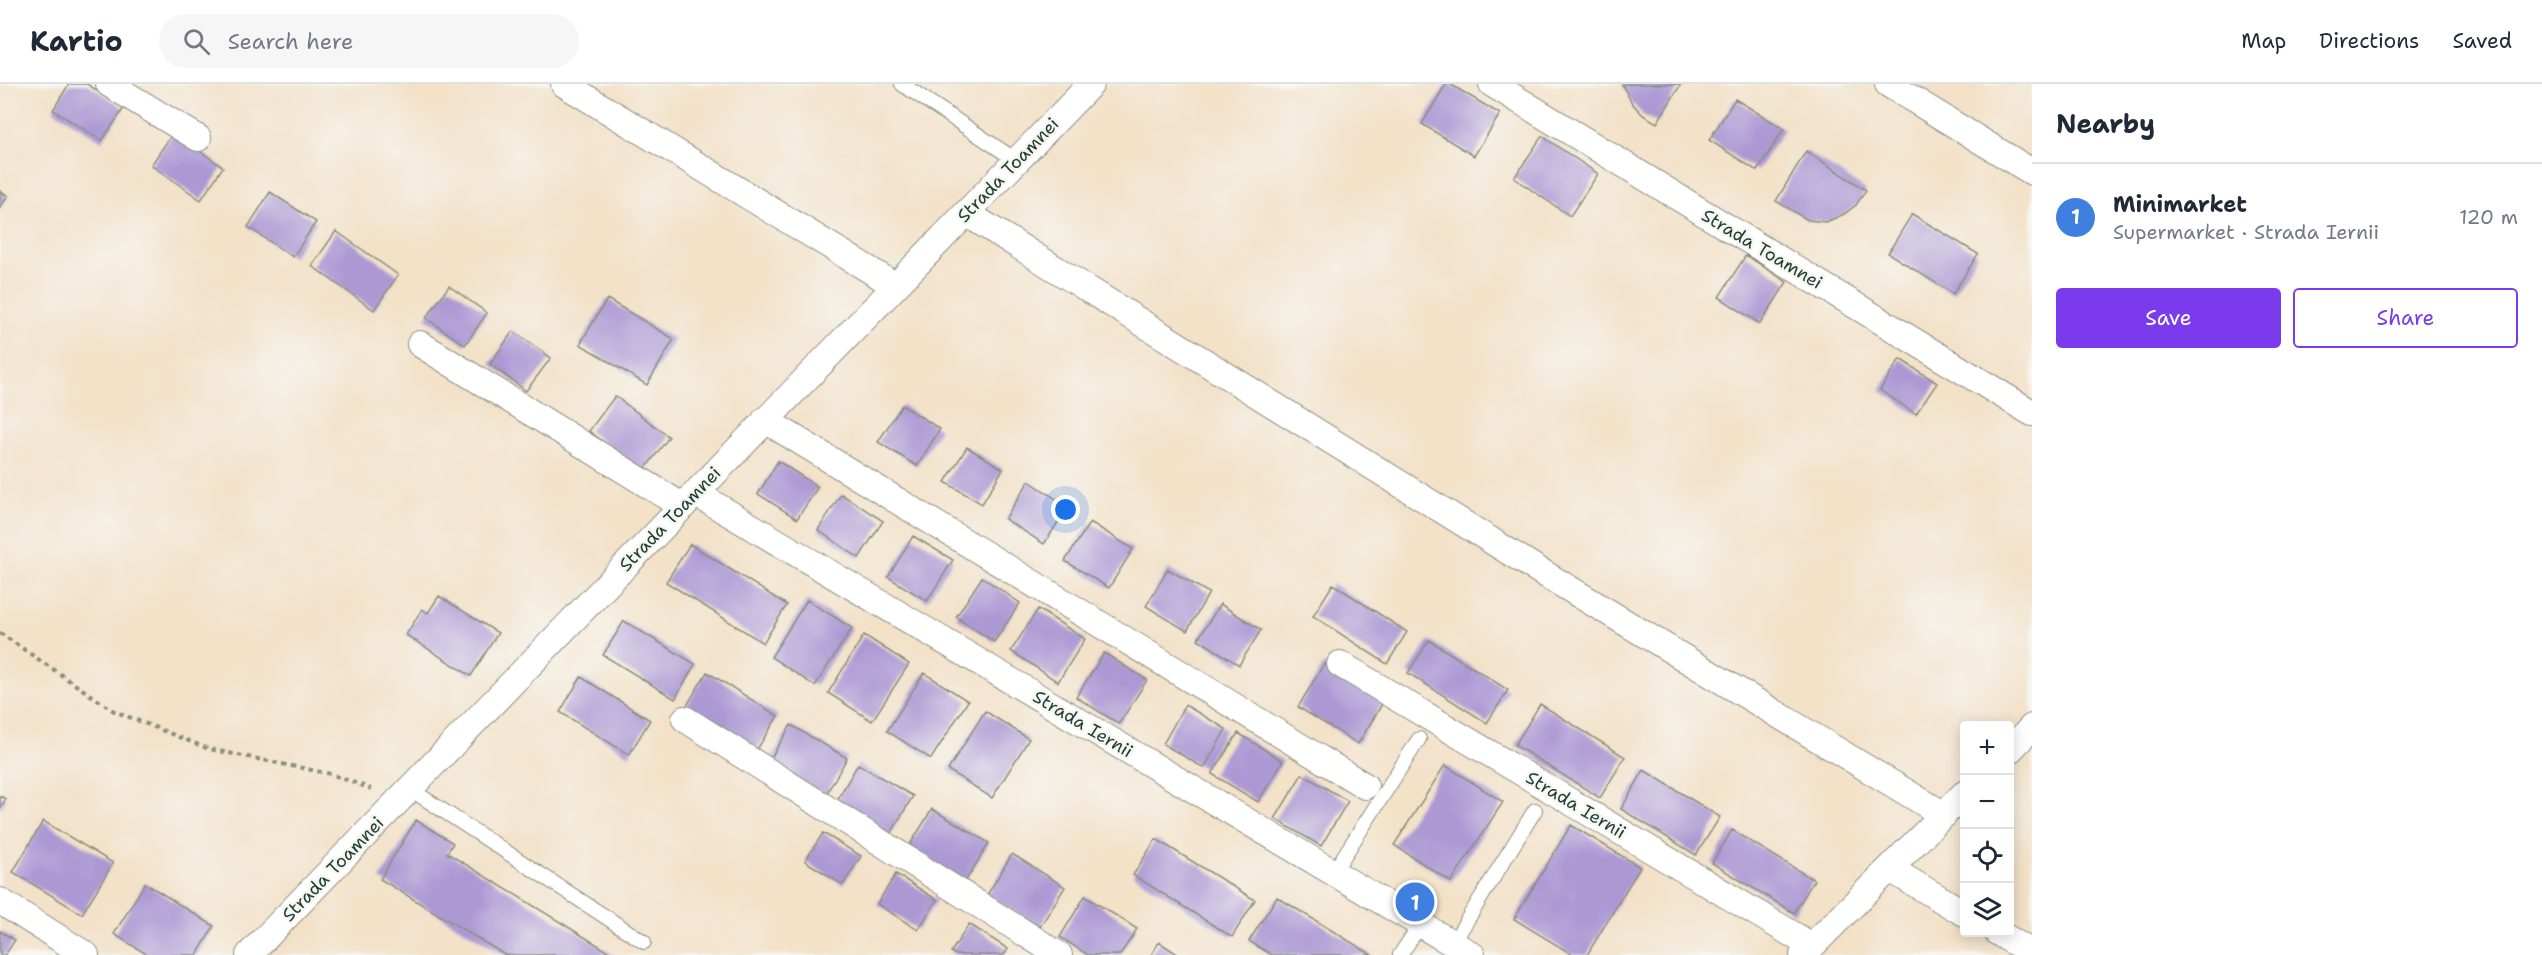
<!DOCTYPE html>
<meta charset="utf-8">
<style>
body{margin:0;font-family:"Shantell Sans",sans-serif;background:#f6f6f7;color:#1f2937}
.controls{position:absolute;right:18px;bottom:18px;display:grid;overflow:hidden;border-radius:6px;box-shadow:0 3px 15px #0003}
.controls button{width:54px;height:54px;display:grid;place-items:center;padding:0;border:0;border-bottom:2px solid #e0e1e3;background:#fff;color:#1f2937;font:30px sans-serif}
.you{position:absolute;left:1066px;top:426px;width:21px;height:21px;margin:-15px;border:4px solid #fff;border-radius:50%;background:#1a73e8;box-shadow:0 0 0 9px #1a73e833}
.badge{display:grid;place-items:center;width:39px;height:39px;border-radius:50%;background:#7c3aed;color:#fff;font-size:20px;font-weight:700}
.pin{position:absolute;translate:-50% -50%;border:3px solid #fff;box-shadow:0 2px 6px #0006}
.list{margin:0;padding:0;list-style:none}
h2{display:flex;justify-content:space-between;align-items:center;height:78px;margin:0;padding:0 24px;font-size:26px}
h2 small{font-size:20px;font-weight:400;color:#747a83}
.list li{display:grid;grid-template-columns:39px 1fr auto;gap:18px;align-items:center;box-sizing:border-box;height:108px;padding:0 24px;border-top:2px solid #e0e1e3}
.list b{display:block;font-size:22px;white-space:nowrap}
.list p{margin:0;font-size:20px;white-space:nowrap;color:#747a83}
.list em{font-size:20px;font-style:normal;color:#747a83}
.actions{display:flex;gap:12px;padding:18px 24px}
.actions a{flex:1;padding:14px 0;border:2px solid #7c3aed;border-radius:6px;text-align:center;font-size:21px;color:#7c3aed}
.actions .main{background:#7c3aed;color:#fff}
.icon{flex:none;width:33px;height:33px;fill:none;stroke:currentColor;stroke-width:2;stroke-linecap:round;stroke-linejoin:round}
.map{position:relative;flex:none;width:2032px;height:871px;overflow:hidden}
header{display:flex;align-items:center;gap:36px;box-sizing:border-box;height:84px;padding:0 30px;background:#fff;border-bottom:2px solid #e0e1e3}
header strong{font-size:28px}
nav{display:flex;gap:33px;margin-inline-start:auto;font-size:21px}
.search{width:420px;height:54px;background:#f6f6f7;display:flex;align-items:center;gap:15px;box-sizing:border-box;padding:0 21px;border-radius:33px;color:#747a83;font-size:22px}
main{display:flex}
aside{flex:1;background:#fff}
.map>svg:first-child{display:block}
.building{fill:#ac99d4}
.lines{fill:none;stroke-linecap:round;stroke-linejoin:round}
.service-casing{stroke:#898f7e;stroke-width:16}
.minor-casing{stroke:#898f7e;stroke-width:28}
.path{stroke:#898f7e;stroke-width:4;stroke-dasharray:4.5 4.5;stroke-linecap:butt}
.service{stroke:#fff;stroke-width:14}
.minor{stroke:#fff;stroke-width:26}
.labels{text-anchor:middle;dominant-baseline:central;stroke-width:5;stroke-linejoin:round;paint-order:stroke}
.street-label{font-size:18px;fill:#1f3d34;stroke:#f6f6f2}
</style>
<header>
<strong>Kartio</strong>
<div class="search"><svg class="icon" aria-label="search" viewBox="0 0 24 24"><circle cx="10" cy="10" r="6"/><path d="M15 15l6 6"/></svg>Search here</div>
<nav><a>Map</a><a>Directions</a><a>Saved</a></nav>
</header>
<main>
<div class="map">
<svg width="2032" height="871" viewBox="0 0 2032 871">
<rect width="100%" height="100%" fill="#f6f6f2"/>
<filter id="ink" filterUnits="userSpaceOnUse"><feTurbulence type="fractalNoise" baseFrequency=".0167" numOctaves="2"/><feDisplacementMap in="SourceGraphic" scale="12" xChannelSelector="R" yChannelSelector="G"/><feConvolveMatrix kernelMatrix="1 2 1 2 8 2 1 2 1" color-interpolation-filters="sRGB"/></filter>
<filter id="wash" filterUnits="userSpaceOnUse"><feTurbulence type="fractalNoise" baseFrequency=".008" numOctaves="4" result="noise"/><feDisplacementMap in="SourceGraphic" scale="24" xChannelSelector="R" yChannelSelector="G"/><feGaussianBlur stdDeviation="1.35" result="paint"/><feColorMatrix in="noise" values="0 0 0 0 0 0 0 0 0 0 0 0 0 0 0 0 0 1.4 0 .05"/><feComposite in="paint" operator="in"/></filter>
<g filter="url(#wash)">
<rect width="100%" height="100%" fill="#f3e1c8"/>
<g id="blocks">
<path class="building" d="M69 0H87L124 24 102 57 53 26Z
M1446 0H1450L1500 30 1474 72 1422 40Z
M1622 0H1681L1657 39 1643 31 1632 19Z
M1735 15 1784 45 1757 87 1709 56Z
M173 49 223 83 201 116 151 81Z
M1542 52 1598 90 1570 132 1514 94Z
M1806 67 1866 106 1856 121 1844 130 1826 138 1808 136 1776 117Z
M0 107 8 112 0 124Z
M270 108 316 138 293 173 248 143Z
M1912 130 1978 170 1953 210 1888 169Z
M336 147 398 191 374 226 312 182Z
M1746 171 1787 198 1760 240 1719 213Z
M449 202 487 229 465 261 426 234Z
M607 215 674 255 647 301 580 260Z
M513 247 551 274 526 307 490 280Z
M1900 275 1937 299 1916 330 1880 306Z
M615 312 669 353 643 388 589 347Z
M902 321 940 345 917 382 878 358Z
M967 363 1003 385 982 420 945 398Z
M778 377 818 403 797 435 758 410Z
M1029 397 1068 423 1044 460 1005 435Z
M841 410 883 437 859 474 818 446Z
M1090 438 1133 465 1109 504 1065 477Z
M913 452 953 476 927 517 888 493Z
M690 460 787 521 763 559 666 498Z
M1168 485 1209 509 1187 547 1146 522Z
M982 493 1020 519 994 558 956 533Z
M1333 500 1407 548 1387 580 1313 532Z
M439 512 498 549 471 592 406 551 422 525 428 529Z
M807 516 852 544 815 602 771 573Z
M1220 520 1261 546 1239 581 1198 555Z
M1038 525 1085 555 1058 598 1011 567Z
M624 537 695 580 675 615 603 571Z
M864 551 909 580 872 637 828 609Z
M1429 556 1508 606 1487 639 1408 589Z
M1104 569 1147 596 1119 640 1076 613Z
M1324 580 1384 617 1358 660 1298 623Z
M707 588 778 632 756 667 686 623Z
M924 589 968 617 931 675 887 647Z
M581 593 650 636 629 671 560 628Z
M1540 620 1625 673 1600 714 1515 661Z
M1185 621 1226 645 1204 684 1163 660Z
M985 627 1029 655 992 714 948 686Z
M791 641 847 674 824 714 767 680Z
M1238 649 1283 677 1258 718 1212 690Z
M858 680 913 712 889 753 834 721Z
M1445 681 1503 718 1451 798 1394 761Z
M1644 686 1720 733 1696 771 1621 725Z
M1302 690 1348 717 1321 762 1275 735Z
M0 712 6 715 0 725Z
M932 725 989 759 965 798 908 764Z
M416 736 453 759 447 769 614 871H505L380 795Z
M43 737 113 779 82 830 13 788Z
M1571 741 1640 783 1587 871H1573L1514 835Z
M1732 746 1814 796 1794 829 1712 779Z
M823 749 861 772 843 801 805 777Z
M1156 755 1255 816 1232 853 1133 791Z
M1012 770 1065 803 1040 843 987 811Z
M896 790 937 816 918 846 877 820Z
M145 799 214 842 197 871H148L114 850Z
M1085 812 1137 845 1120 871H1088L1060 853Z
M1277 813 1372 871H1272L1249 857Z
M969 840 1008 865 1004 871H956L951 868Z
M0 847 15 856 5 871H0Z
M1159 858 1179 871H1151Z"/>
</g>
</g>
<g filter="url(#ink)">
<use href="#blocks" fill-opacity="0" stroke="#898f7e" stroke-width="1.5"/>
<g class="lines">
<g class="service-casing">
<path id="service" d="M902 0 1017 77
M410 705 644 858
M1333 789 1419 655
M1453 859 1535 726
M1400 871 1420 841"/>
</g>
<g class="minor-casing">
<path id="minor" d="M109 0 198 54
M564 0 896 202
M1492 0 2032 329
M1888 0 2032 88
M966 129 1535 484 1944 731
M420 260 682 422
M765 336 1365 702
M695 409 1472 871
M1340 580 1812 862
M685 635 1059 871
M2010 666 2032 643
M1890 785 1964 829
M0 817 86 871
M1997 848 2032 869
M249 871 1091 0
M1803 871 1964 710"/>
</g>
<path class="path" d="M0 549 114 627 209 665 331 690 371 705"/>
<use href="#service" class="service"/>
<use href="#minor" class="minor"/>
</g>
</g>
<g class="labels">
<g class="street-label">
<text transform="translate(1008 86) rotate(-46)">Strada Toamnei</text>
<text transform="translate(1762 165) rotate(31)">Strada Toamnei</text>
<text transform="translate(670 435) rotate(-46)">Strada Toamnei</text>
<text transform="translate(1083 640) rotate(31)">Strada Iernii</text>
<text transform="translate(1576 721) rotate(31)">Strada Iernii</text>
<text transform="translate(333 785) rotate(-46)">Strada Toamnei</text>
</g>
</g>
</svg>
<div class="controls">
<button>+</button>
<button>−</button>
<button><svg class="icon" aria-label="locate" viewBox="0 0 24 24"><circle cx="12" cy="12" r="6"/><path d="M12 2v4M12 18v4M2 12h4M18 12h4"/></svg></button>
<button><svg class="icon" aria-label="layers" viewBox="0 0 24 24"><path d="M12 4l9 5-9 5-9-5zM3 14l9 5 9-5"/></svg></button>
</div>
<div class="you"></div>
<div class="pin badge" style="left:1415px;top:818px;background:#3f7fe0">1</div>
</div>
<aside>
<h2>Nearby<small></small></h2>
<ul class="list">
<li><span class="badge" style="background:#3f7fe0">1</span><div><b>Minimarket</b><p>Supermarket · Strada Iernii</p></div><em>120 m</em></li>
</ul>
<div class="actions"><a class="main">Save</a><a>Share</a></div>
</aside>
</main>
